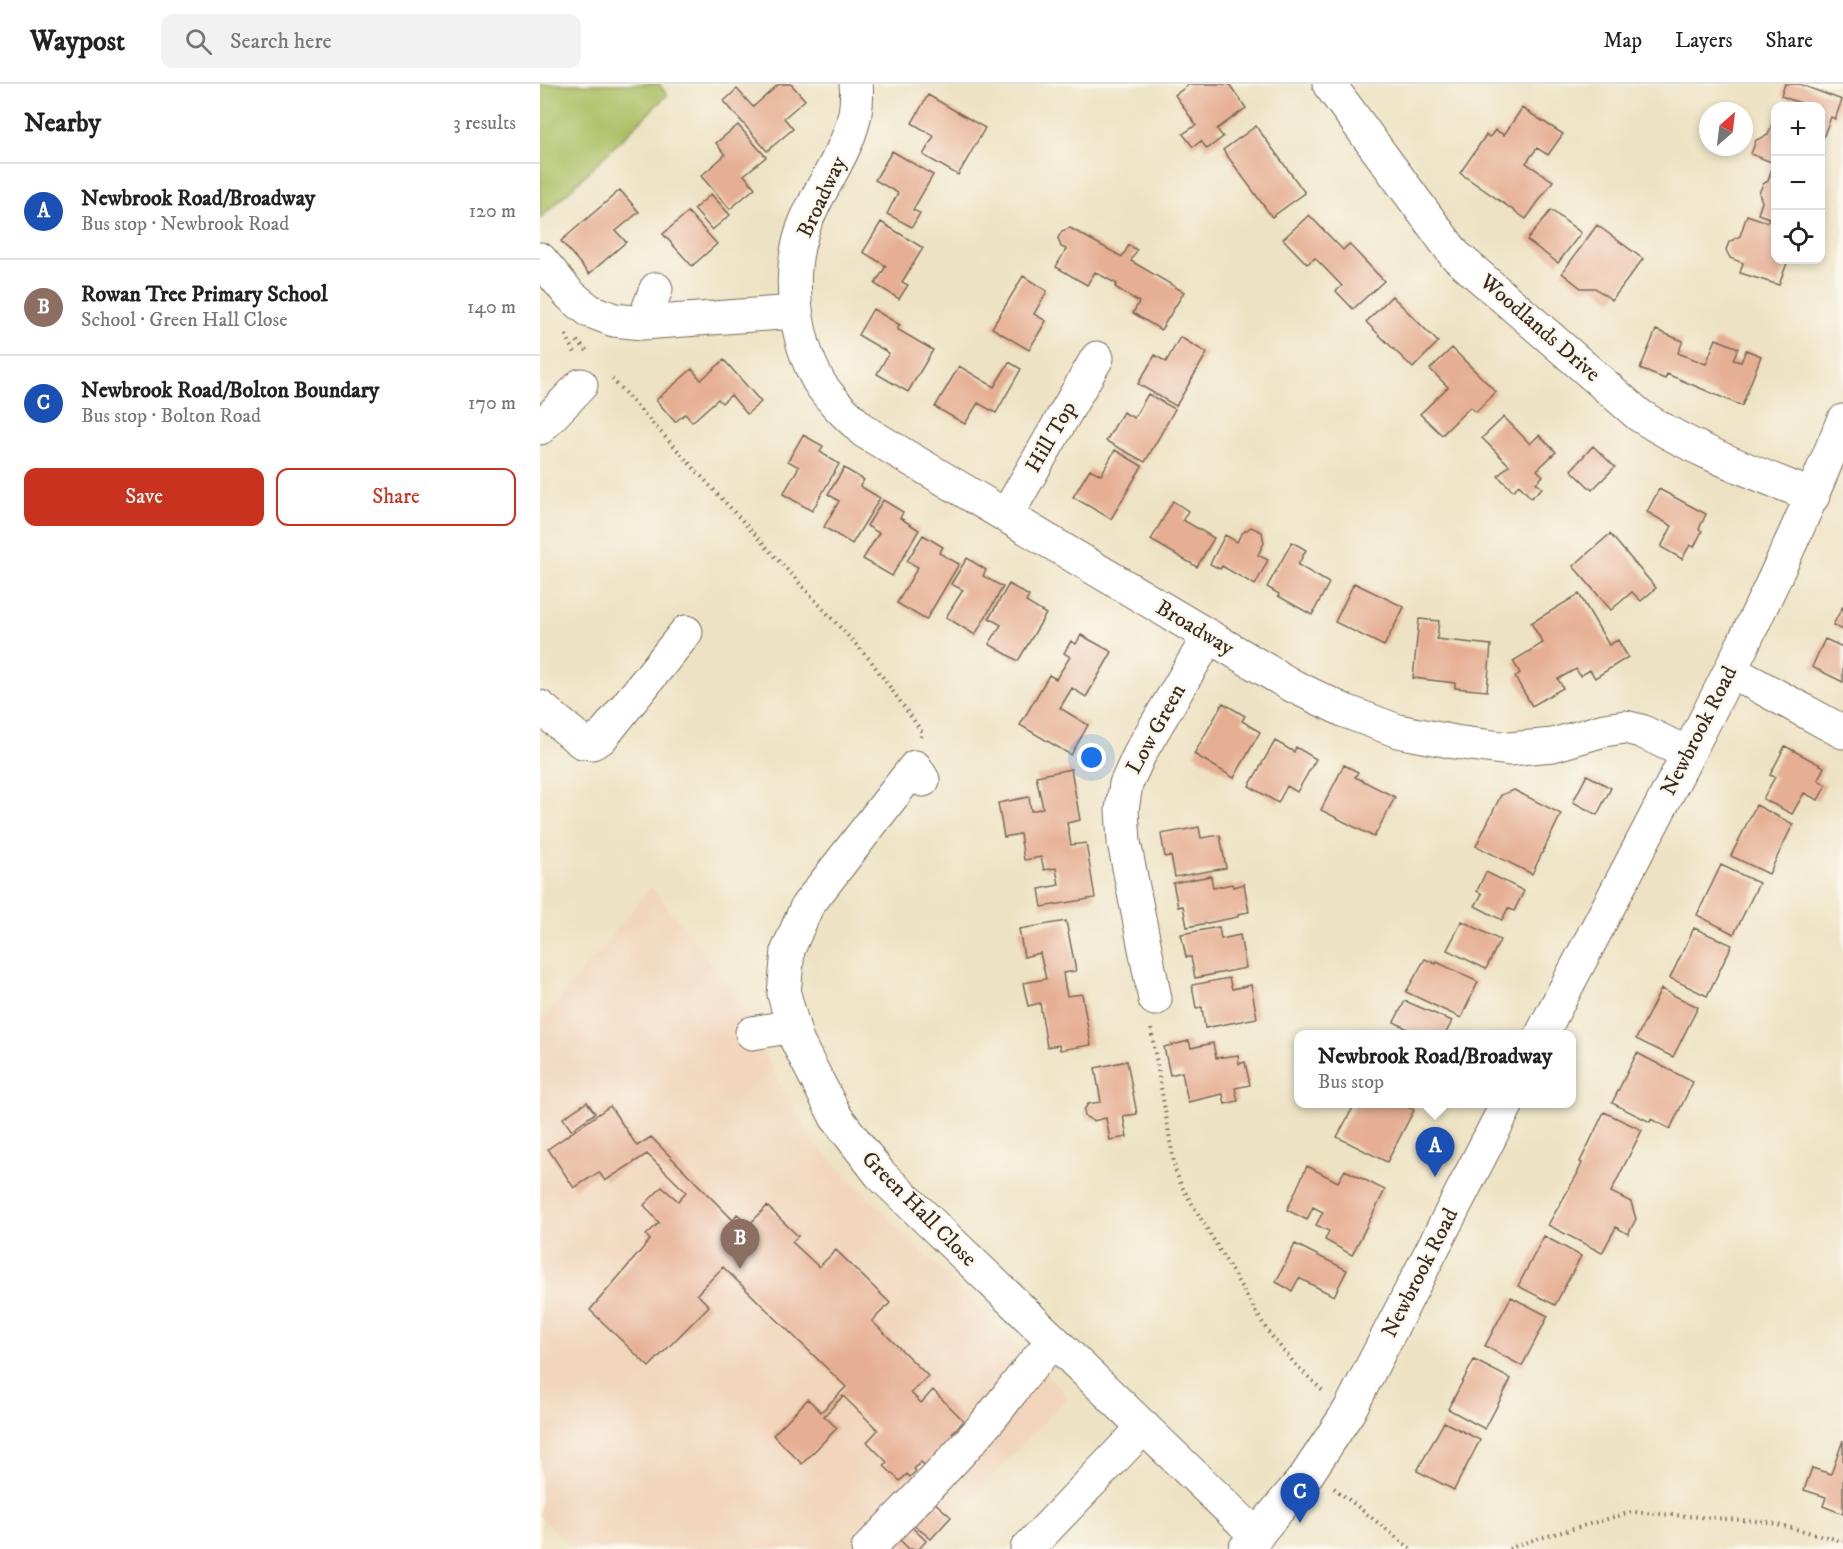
<!DOCTYPE html>
<meta charset="utf-8">
<style>
body{margin:0;font-family:"IM FELL DW Pica",serif;background:#f2f2f2;color:#222}
.controls{position:absolute;right:18px;top:18px;display:grid;overflow:hidden;border-radius:12px;box-shadow:0 3px 9px #0003}
.controls button{width:54px;height:54px;display:grid;place-items:center;padding:0;border:0;border-bottom:2px solid #e0e0e0;background:#fff;color:#222;font:30px sans-serif}
.compass{position:absolute;left:1159px;top:18px;width:54px;height:54px;border-radius:50%;background:#fff;box-shadow:0 3px 9px #0003;rotate:28deg}
.you{position:absolute;left:552px;top:674px;width:21px;height:21px;margin:-15px;border:4px solid #fff;border-radius:50%;background:#1a73e8;box-shadow:0 0 0 9px #1a73e833}
.badge{display:grid;place-items:center;width:39px;height:39px;border-radius:50%;background:#c8321e;color:#fff;font-size:20px;font-weight:700}
.pin{position:absolute;translate:-50% -50px;filter:drop-shadow(0 2px 3px #0008)}
.pin::after{content:'';position:absolute;top:32px;width:21px;height:18px;background:inherit;clip-path:polygon(0 0,100% 0,50% 100%)}
.popup{position:absolute;left:754px;top:946px;width:282px;height:78px;box-sizing:border-box;display:grid;place-content:center;border-radius:12px;background:#fff;filter:drop-shadow(0 2px 4px #0005);font-size:20px;white-space:nowrap;color:#767676}
.popup b{font-size:22px;color:#222}
.popup::after{content:'';position:absolute;left:50%;top:100%;margin-left:-12px;border:12px solid transparent;border-top-color:#fff}
.list{margin:0;padding:0;list-style:none}
h2{display:flex;justify-content:space-between;align-items:center;height:78px;margin:0;padding:0 24px;font-size:26px}
h2 small{font-size:20px;font-weight:400;color:#767676}
.list li{display:grid;grid-template-columns:39px 1fr auto;gap:18px;align-items:center;box-sizing:border-box;height:96px;padding:0 24px;border-top:2px solid #e0e0e0}
.list b{display:block;font-size:22px;white-space:nowrap}
.list p{margin:0;font-size:20px;white-space:nowrap;color:#767676}
.list em{font-size:20px;font-style:normal;color:#767676}
.actions{display:flex;gap:12px;padding:18px 24px}
.actions a{flex:1;padding:14px 0;border:2px solid #c8321e;border-radius:12px;text-align:center;font-size:21px;color:#c8321e}
.actions .main{background:#c8321e;color:#fff}
.icon{flex:none;width:33px;height:33px;fill:none;stroke:currentColor;stroke-width:2;stroke-linecap:round;stroke-linejoin:round}
.map{position:relative;flex:none;width:1303px;height:1465px;overflow:hidden}
header{display:flex;align-items:center;gap:36px;box-sizing:border-box;height:84px;padding:0 30px;background:#fff;border-bottom:2px solid #e0e0e0}
header strong{font-size:28px}
nav{display:flex;gap:33px;margin-inline-start:auto;font-size:21px}
.search{width:420px;height:54px;background:#f2f2f2;display:flex;align-items:center;gap:15px;box-sizing:border-box;padding:0 21px;border-radius:12px;color:#767676;font-size:22px}
main{display:flex}
aside{flex:1;background:#fff}
.map>svg:first-child{display:block}
.built{fill:#f1d5bc}
.green{fill:#abbf63;stroke:#737440;stroke-width:1.5}
.building{fill:#e6ae93}
.lines{fill:none;stroke-linecap:round;stroke-linejoin:round}
.minor-casing{stroke:#796a58;stroke-width:35}
.highway-casing{stroke:#796a58;stroke-width:35}
.path{stroke:#796a58;stroke-width:4;stroke-dasharray:1.5 4.5;stroke-linecap:butt}
.minor{stroke:#fff;stroke-width:33}
.highway{stroke:#fff;stroke-width:33}
.labels{text-anchor:middle;dominant-baseline:central;stroke-width:5;stroke-linejoin:round;paint-order:stroke}
.street-label{font-size:22px;fill:#3b2a1e;stroke:#fbf7ec}
</style>
<header>
<strong>Waypost</strong>
<div class="search"><svg class="icon" aria-label="search" viewBox="0 0 24 24"><circle cx="10" cy="10" r="6"/><path d="M15 15l6 6"/></svg>Search here</div>
<nav><a>Map</a><a>Layers</a><a>Share</a></nav>
</header>
<main>
<aside>
<h2>Nearby<small>3 results</small></h2>
<ul class="list">
<li><span class="badge" style="background:#1a4fb4">A</span><div><b>Newbrook Road/Broadway</b><p>Bus stop · Newbrook Road</p></div><em>120 m</em></li>
<li><span class="badge" style="background:#8d6e63">B</span><div><b>Rowan Tree Primary School</b><p>School · Green Hall Close</p></div><em>140 m</em></li>
<li><span class="badge" style="background:#1a4fb4">C</span><div><b>Newbrook Road/Bolton Boundary</b><p>Bus stop · Bolton Road</p></div><em>170 m</em></li>
</ul>
<div class="actions"><a class="main">Save</a><a>Share</a></div>
</aside>
<div class="map">
<svg width="1303" height="1465" viewBox="0 0 1303 1465">
<rect width="100%" height="100%" fill="#fbf7ec"/>
<filter id="ink" filterUnits="userSpaceOnUse"><feTurbulence type="fractalNoise" baseFrequency=".0167" numOctaves="2"/><feDisplacementMap in="SourceGraphic" scale="12" xChannelSelector="R" yChannelSelector="G"/><feConvolveMatrix kernelMatrix="1 2 1 2 8 2 1 2 1" color-interpolation-filters="sRGB"/></filter>
<filter id="wash" filterUnits="userSpaceOnUse"><feTurbulence type="fractalNoise" baseFrequency=".008" numOctaves="4" result="noise"/><feDisplacementMap in="SourceGraphic" scale="24" xChannelSelector="R" yChannelSelector="G"/><feGaussianBlur stdDeviation="1.35" result="paint"/><feColorMatrix in="noise" values="0 0 0 0 0 0 0 0 0 0 0 0 0 0 0 0 0 1.4 0 .05"/><feComposite in="paint" operator="in"/></filter>
<g filter="url(#wash)">
<rect width="100%" height="100%" fill="#ede2c3"/>
<path class="built" d="M111 803 162 865 210 936 235 991 272 1057 528 1313 383 1465H33L0 1433V939Z"/>
<path class="green" d="M0 0H119L127 11 0 135Z"/>
<g id="blocks">
<path class="building" d="M239 0H251L265 16 244 34 253 45 227 67 184 17 197 5 213 23Z
M650 0H689L706 24 677 45 683 53 667 65 661 57 653 63 643 50 656 41 635 11Z
M1245 0H1259L1302 16 1295 35 1291 33 1281 59 1280 22H1262L1263 20 1241 12Z
M388 11 445 44 418 91 383 71 394 52 372 39Z
M982 24 1023 50 1008 71 997 64 986 79 1013 97 986 135 920 89 946 51 950 53 955 46 964 51Z
M1236 31V80L1211 70 1216 56 1228 51Z
M198 41 226 73 204 91 215 104 190 125 161 92 185 71 176 59Z
M716 42 765 109 732 133 683 66Z
M352 67 393 91 373 126 380 129 372 143 347 130 358 109 335 96Z
M1232 84 1236 85V176H1248L1239 201 1200 189 1203 179 1190 174 1186 166 1189 158 1200 152 1207 131 1227 138 1229 134 1218 130 1222 118 1219 109 1223 100 1228 97Z
M80 106 99 128 76 147 86 158 49 190 21 157Z
M171 110 190 131 172 146 154 125Z
M1011 126 1041 149 1018 179 987 156Z
M148 128 177 160 152 182 123 150Z
M769 131 803 166 809 160 844 197 813 225 796 207 802 202 775 174 767 180 743 155Z
M341 138 383 164 362 198 368 201 359 215 335 200 346 182 323 168Z
M1057 141 1103 175 1072 216 1055 204H1041L1022 189Z
M530 144 582 173 589 161 597 166 591 177 644 208 621 246 593 229 599 218 575 203 577 200 555 188 547 201 516 183 526 165 521 163 518 154 522 147Z
M483 192 507 207 494 230 506 237 489 266 452 244Z
M852 212 898 258 873 284 826 238Z
M333 225 360 241 357 245 393 266 368 308 337 290 349 269 318 251Z
M1116 246 1143 257 1138 269 1166 280 1176 255 1198 264 1193 276 1201 278 1206 266 1221 272 1202 322 1127 290 1125 295 1100 285Z
M640 253 667 269 636 322 598 300 615 271 626 278Z
M912 264 956 308 936 328 930 323 902 351 880 330 908 303 890 285Z
M184 276 221 318 207 330 191 311 182 319 178 315 152 338 145 330 135 338 116 316 152 285 161 296Z
M469 278 481 285 456 329 438 319 425 340 395 323 419 282 454 303Z
M608 310 635 325 605 378 566 357 583 328 594 334Z
M964 333 990 360 999 351 1016 368 997 386 1003 392 996 399 1002 404 991 414 979 401 973 407 958 392 969 381 942 354Z
M263 351 283 362 280 368 299 380 272 427 243 410 259 383 248 377Z
M1053 362 1075 383 1052 406 1031 386Z
M575 366 602 382 571 435 533 413 550 385 561 391Z
M304 384 324 396 320 402 340 414 312 460 284 443 299 417 288 410Z
M1119 405 1166 430 1159 445 1162 447 1154 463 1150 461 1142 475 1121 463 1132 442 1107 428Z
M343 416 363 428 360 434 379 446 352 492 323 475 339 449 327 442Z
M633 417 648 427 643 436 674 454 657 483 611 456Z
M711 443 722 448 724 459 718 471 728 476 715 501 682 482 680 485 670 480 685 451 697 458 701 450Z
M1070 450 1116 504 1101 517 1092 508 1071 526 1033 482Z
M383 451 403 463 399 469 419 480 386 536 357 519 378 483 367 477Z
M752 458 766 466 758 481 789 499 772 531 738 512 739 510 727 503Z
M427 474 446 486 443 492 463 503 435 551 406 533 423 506 411 500Z
M814 499 864 523 844 562 795 538Z
M469 500 489 512 486 518 506 530 478 577 449 560 461 541 449 534Z
M1039 510 1069 561 1078 556 1088 573 1055 594 1050 586 1040 592 1036 585 1018 595 1023 604 992 622 975 593 980 589 973 577 1003 559 991 539Z
M1303 522V546L1293 541Z
M879 535 899 537 897 555 951 561 947 607 915 604V599L873 594Z
M541 551 572 568 546 613 532 604 520 624 548 641 531 671 480 641 509 591 516 595 530 573 524 569 531 557 536 560Z
M1285 555 1303 563V598L1272 583Z
M683 619 705 632 702 637 720 648 694 694 654 670Z
M735 657 754 668 756 663 776 675 757 708 747 702 738 719 709 702Z
M1245 662 1284 683 1278 696 1286 701 1278 716 1264 709 1252 730 1223 715 1235 693 1230 691Z
M804 681 818 688 815 693 855 713 834 753 781 726Z
M531 685 540 736 527 739 531 761 546 759 555 814 502 823 499 805 519 801 516 784 504 786 501 773 484 776 480 750 464 753 458 719 489 713 491 727 503 724 496 692Z
M1047 691 1071 704 1057 731 1033 718Z
M974 706 1021 730 992 790 936 762 961 711Z
M1216 721 1253 740 1229 790 1191 772Z
M659 743 661 754 680 751 686 784 635 793 631 772 625 773 621 750Z
M1181 781 1219 799 1194 850 1157 831Z
M946 788 984 807 974 827 968 824 962 836 935 822 942 810 937 807Z
M671 792 673 804 692 800 693 803 704 800 709 828 698 830V833L647 843 643 822 638 823 633 799Z
M526 837 536 887 523 889 525 902 527 912 542 910 551 961 520 966 519 961 507 963 500 919 488 922 483 899 506 895 500 869 484 873 479 845Z
M922 837 960 856 946 885 907 866Z
M679 843 681 855 700 851 706 884 655 894 651 873H646L641 850Z
M1154 844 1192 861 1167 912 1130 894Z
M885 875 896 880 897 878 938 898 921 934 866 908Z
M689 894 692 905 711 901 717 934 665 944 662 923 656 924 652 901Z
M1121 905 1158 923 1133 973 1096 955Z
M865 917 912 937 906 949 910 950H865L868 945 854 938Z
M649 957 651 964 673 959 676 974 698 971 699 980 705 978 710 1001 695 1004 698 1017 685 1020 683 1010 648 1018 642 988 630 991 624 963Z
M1097 969 1153 998 1130 1045 1111 1035 1110 1038 1072 1019Z
M587 977 597 1030 583 1032 587 1053 570 1056 566 1034 553 1037 545 1032 544 1026 548 1020 561 1018 555 984Z
M47 1018 55 1029 31 1046 23 1034Z
M815 1020H861L874 1026 847 1078 797 1053Z
M70 1022 97 1062 111 1053 193 1136 197 1130 210 1140 227 1122 258 1152 252 1158 279 1183 296 1166 350 1219 332 1237 388 1292 371 1309 381 1319 393 1306 424 1337 412 1349 418 1355 389 1385 381 1378 374 1385 376 1387 370 1393 367 1390 360 1397 344 1382 347 1378 327 1358 338 1346 303 1312 284 1332 297 1344 262 1380 233 1351 268 1315 281 1328 306 1303 183 1183 157 1210 169 1222 109 1283 50 1226 110 1156 106 1151 119 1139 104 1121 122 1103 138 1117 146 1108 107 1070 65 1097 59 1088 34 1104 8 1065Z
M1064 1028 1102 1046 1071 1108 1091 1118 1096 1135 1088 1150 1076 1143 1062 1169 1008 1141 1038 1089 1037 1090 1042 1079 1040 1078Z
M767 1082 798 1098 805 1086 845 1106 812 1171 785 1156 789 1147 776 1141 783 1128 773 1123 767 1136 747 1126Z
M1004 1152 1041 1172 1015 1221 978 1202Z
M755 1160 807 1186 794 1212 759 1194 752 1207 736 1198Z
M971 1213 1008 1232 982 1282 945 1262Z
M934 1276 971 1295 945 1345 908 1325Z
M904 1338 940 1356 914 1406 877 1387Z
M1303 1356V1430L1283 1422 1286 1413 1264 1406 1272 1384 1291 1390Z
M393 1417 411 1433 391 1455 373 1440Z
M371 1442 386 1457 379 1465H369L359 1455Z"/>
</g>
</g>
<g filter="url(#ink)">
<use href="#blocks" fill-opacity="0" stroke="#796a58" stroke-width="1.5"/>
<g class="lines">
<g class="minor-casing">
<path id="minor" d="M316 0C321 43 296 78 277 114 272 125 265 136 262 148 247 194 255 256 279 298 291 317 309 333 325 348L751 601 805 627 858 647 915 658 969 665 1013 661 1064 646 1085 643 1101 647 1147 669
M789 0 915 171 1099 331C1152 366 1213 388 1273 412
M0 175 30 211 50 227 74 236 103 239 255 228
M103 239 116 205
M0 344 41 301
M466 432 557 274
M1191 587 1303 648
M0 623 42 658 52 659 61 654 146 548
M383 696 375 683 267 822 248 866 244 910 257 957 296 1033 340 1090 717 1452
M615 915 584 758 582 726 586 700 601 667 669 552
M212 949 253 942
M328 1465C370 1421 414 1378 453 1331 473 1306 491 1280 514 1257
M487 1465 604 1343"/>
</g>
<g class="highway-casing">
<path id="highway" d="M1002 950C1106 748 1218 549 1303 337
M705 1465 766 1392 809 1327 967 1020"/>
</g>
<path class="path" d="M26 251 36 271
M37 257 49 269
M72 295 331 577 382 648 381 653
M611 945 635 1085 641 1101 728 1248 755 1280 785 1309
M794 1404 871 1465
M969 1465 983 1459 1092 1428 1228 1438 1303 1457"/>
<use href="#minor" class="minor"/>
<use href="#highway" class="highway"/>
</g>
</g>
<g class="labels">
<g class="street-label">
<text transform="translate(282 113) rotate(-65)">Broadway</text>
<text transform="translate(1000 244) rotate(41)">Woodlands Drive</text>
<text transform="translate(511 353) rotate(-60)">Hill Top</text>
<text transform="translate(655 544) rotate(31)">Broadway</text>
<text transform="translate(616 645) rotate(-61)">Low Green</text>
<text transform="translate(1159 647) rotate(-63)">Newbrook Road</text>
<text transform="translate(379 1125) rotate(45)">Green Hall Close</text>
<text transform="translate(880 1189) rotate(-63)">Newbrook Road</text>
</g>
</g>
</svg>
<div class="controls">
<button>+</button>
<button>−</button>
<button><svg class="icon" aria-label="locate" viewBox="0 0 24 24"><circle cx="12" cy="12" r="6"/><path d="M12 2v4M12 18v4M2 12h4M18 12h4"/></svg></button>
</div>
<svg class="compass" viewBox="-18 -18 36 36"><path d="M0-13l5 13h-10z" fill="#e53935"/><path d="M0 13l5-13h-10z" fill="#767676"/></svg>
<div class="you"></div>
<div class="pin badge" style="left:895px;top:1093px;background:#1a4fb4">A</div>
<div class="popup"><b>Newbrook Road/Broadway</b>Bus stop</div>
<div class="pin badge" style="left:200px;top:1185px;background:#8d6e63">B</div>
<div class="pin badge" style="left:760px;top:1439px;background:#1a4fb4">C</div>
</div>
</main>
